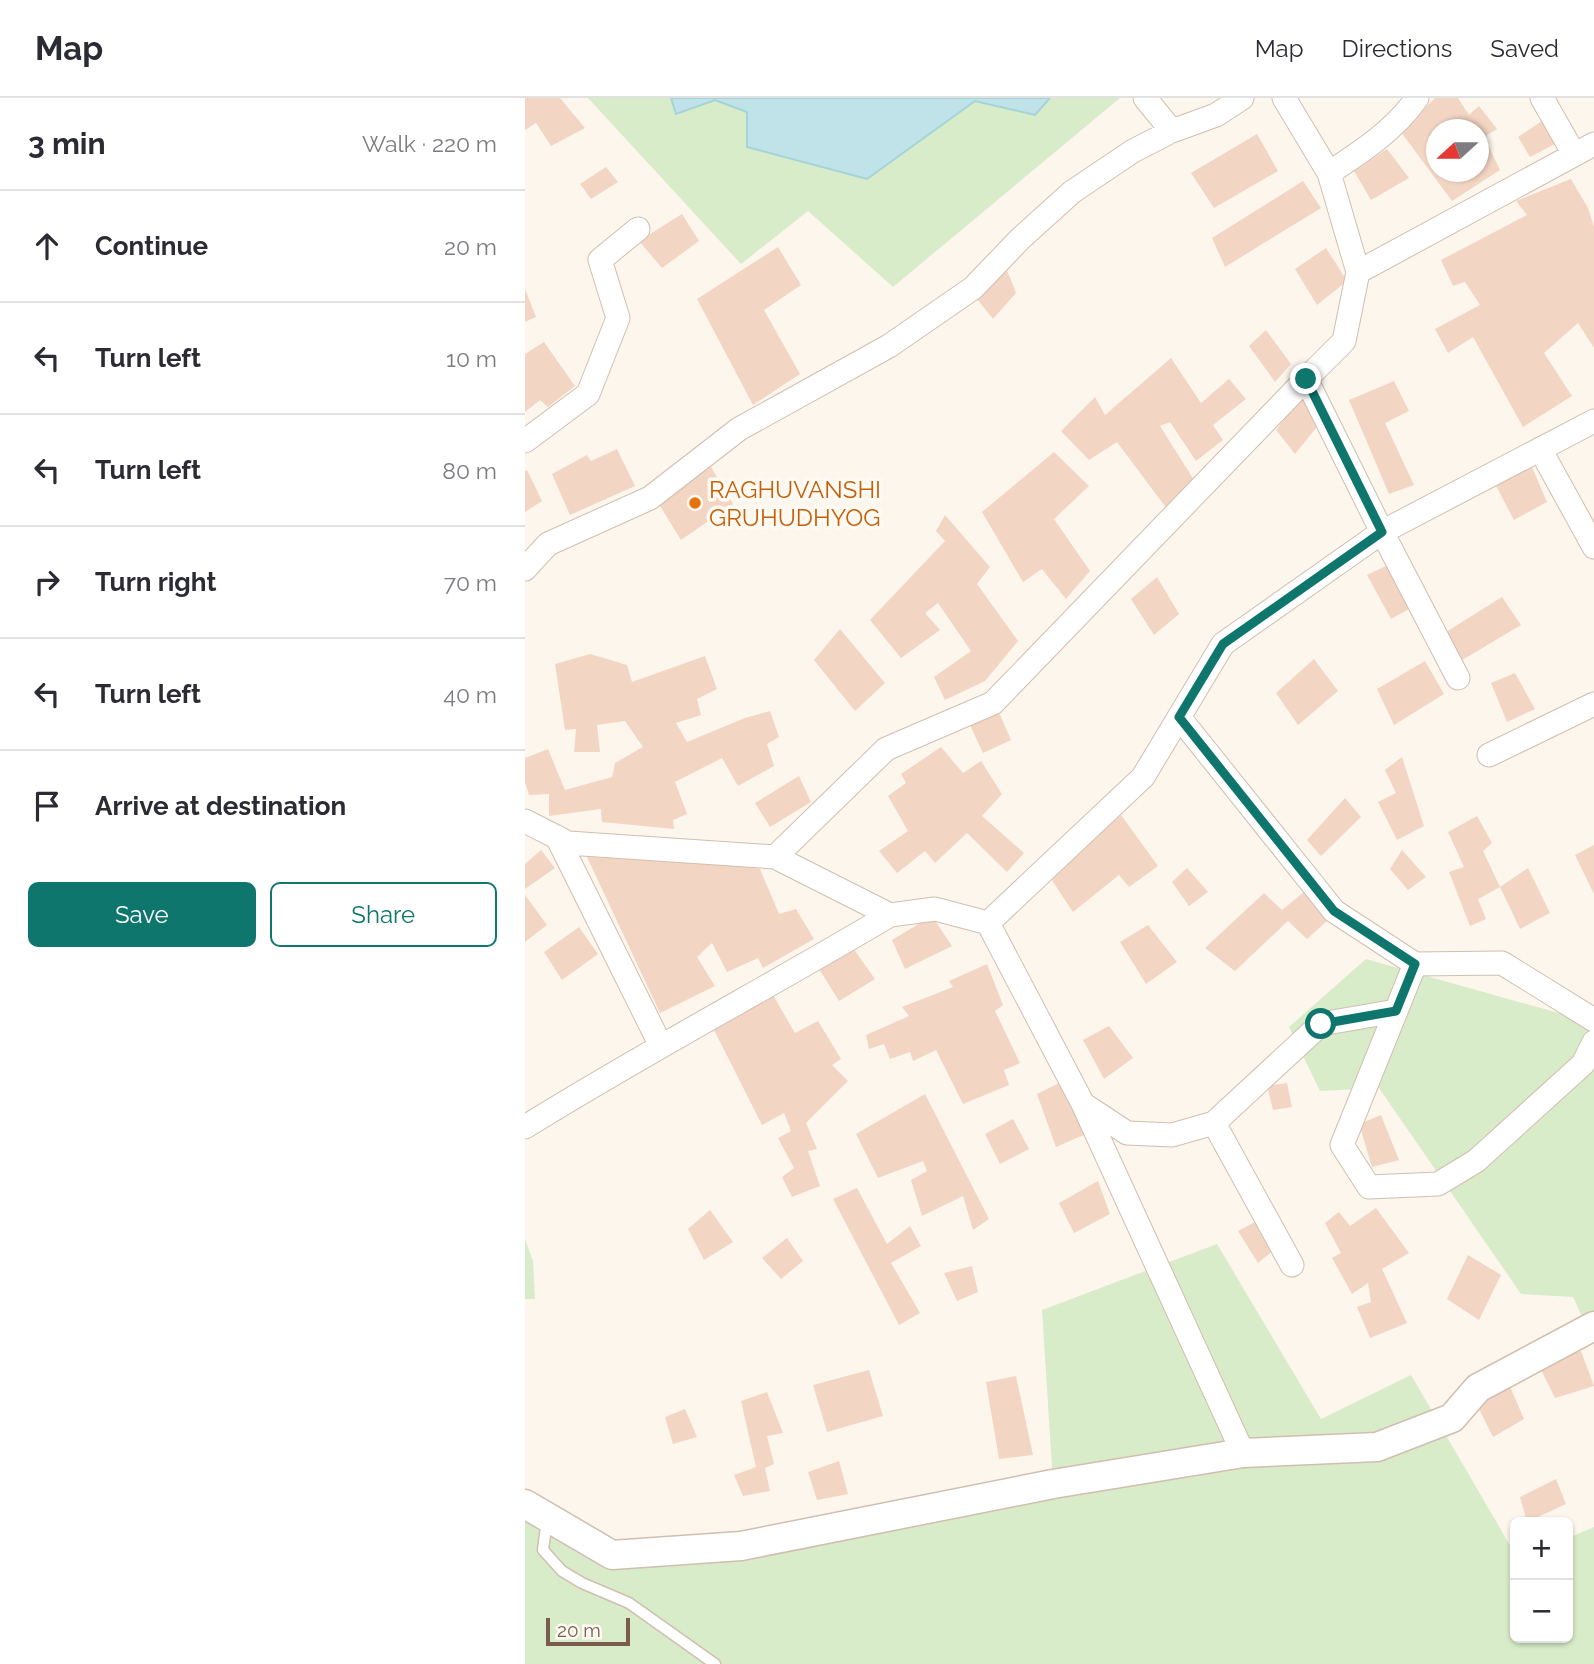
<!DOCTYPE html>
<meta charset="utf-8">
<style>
body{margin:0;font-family:Raleway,sans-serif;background:#f7f7f7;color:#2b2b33}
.controls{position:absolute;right:21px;bottom:21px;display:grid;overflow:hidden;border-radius:10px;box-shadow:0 2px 5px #0004}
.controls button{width:63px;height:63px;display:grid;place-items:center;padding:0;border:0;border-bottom:2px solid #e1e1e2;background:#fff;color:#2b2b33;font:35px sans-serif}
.compass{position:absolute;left:901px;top:21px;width:63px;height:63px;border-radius:50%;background:#fff;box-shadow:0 2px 5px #0004;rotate:249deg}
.scale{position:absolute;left:21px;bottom:18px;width:84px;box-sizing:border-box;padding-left:7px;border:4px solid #7a5c4d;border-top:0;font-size:19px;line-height:24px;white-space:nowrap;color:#7a5c4d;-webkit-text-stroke:5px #fffaf3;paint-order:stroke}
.stop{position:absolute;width:21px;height:21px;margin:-16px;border:5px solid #0f766e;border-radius:50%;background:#fff}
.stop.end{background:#0f766e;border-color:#fff;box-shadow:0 2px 7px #0008}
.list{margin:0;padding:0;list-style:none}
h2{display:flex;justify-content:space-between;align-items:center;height:91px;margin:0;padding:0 28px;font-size:30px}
h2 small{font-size:23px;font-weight:400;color:#7c7c81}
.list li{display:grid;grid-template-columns:46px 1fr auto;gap:21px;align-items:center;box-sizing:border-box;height:112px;padding:0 28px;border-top:2px solid #e1e1e2}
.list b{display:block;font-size:26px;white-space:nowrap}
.list em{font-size:23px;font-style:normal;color:#7c7c81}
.actions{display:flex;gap:14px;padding:21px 28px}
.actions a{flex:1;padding:16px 0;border:2px solid #0f766e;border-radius:10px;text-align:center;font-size:24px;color:#0f766e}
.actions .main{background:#0f766e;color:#fff}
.icon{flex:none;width:38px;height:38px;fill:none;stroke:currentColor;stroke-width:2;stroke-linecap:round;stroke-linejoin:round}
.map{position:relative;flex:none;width:1069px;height:1566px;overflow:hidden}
header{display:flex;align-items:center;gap:42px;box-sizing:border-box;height:98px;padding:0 35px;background:#fff;border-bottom:2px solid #e1e1e2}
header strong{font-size:33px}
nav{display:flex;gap:38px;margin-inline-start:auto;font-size:24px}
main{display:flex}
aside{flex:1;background:#fff}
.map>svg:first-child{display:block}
.green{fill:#d8ecc9}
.water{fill:#bfe3e8;stroke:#a5d3da;stroke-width:2}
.building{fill:#f3d5c3;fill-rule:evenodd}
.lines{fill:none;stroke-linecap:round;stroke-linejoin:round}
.service-casing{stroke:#d1beb0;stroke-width:13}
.minor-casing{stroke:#d1beb0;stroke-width:25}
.tertiary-casing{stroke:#d1beb0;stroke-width:31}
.service{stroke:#fff;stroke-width:10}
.minor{stroke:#fff;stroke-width:23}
.tertiary{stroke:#fff;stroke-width:28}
.route{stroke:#0f766e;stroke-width:9}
.food-dot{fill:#e8710a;stroke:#fffaf3;stroke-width:2.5}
.labels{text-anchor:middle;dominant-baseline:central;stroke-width:7;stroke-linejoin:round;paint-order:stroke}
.food-label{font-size:24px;fill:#c56008;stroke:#fffaf3;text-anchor:start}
</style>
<header>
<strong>Map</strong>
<nav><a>Map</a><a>Directions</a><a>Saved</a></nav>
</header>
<main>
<aside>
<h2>3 min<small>Walk · 220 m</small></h2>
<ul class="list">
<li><svg class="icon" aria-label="ahead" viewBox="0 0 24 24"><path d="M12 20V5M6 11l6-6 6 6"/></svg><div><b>Continue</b></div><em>20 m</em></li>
<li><svg class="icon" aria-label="left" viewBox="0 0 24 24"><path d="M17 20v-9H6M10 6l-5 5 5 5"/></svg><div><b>Turn left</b></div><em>10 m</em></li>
<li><svg class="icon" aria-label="left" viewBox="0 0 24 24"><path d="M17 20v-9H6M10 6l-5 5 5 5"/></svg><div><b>Turn left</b></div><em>80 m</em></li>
<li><svg class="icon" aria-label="right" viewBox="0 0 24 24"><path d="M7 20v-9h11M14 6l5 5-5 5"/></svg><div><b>Turn right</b></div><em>70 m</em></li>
<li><svg class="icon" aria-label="left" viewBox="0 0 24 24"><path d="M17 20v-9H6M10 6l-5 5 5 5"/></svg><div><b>Turn left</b></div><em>40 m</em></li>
<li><svg class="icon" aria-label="arrive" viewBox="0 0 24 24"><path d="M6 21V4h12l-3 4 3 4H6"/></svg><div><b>Arrive at destination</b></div></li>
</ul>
<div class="actions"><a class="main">Save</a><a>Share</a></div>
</aside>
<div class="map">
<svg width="1069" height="1566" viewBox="0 0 1069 1566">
<rect width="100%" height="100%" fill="#fdf6ec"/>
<path class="green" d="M63 0H146L152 16 190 2 222 14 342 81 450 3 510 17 525 0H595L368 189 283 113 216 166Z
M841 861 1069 925V1245L1048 1199 996 1196 854 990 795 993 764 929Z
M0 1141 8 1163 10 1201H0Z
M692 1146 796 1321 886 1277 990 1456V1540H1043V1440L1069 1429V1566H0V1410L87 1457 528 1385 517 1212Z"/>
<path class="water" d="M146 0H525L510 17 450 3 342 81 222 49V14L190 2 151 16Z"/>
<path class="building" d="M0 0H35L60 30 26 48 11 25 0 32Z
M910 0H933L944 17 954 8 972 31 959 39 975 72 927 103 876 34ZM912 32H954V74H912Z
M1017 23 1030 46 1005 59 993 39Z
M732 36 753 73 689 110 666 75Z
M862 51 884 80 846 102 829 73Z
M81 69 93 84 66 101 55 86Z
M1046 81 1063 110 1069 129V250L1053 225 1019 255 1047 298 998 329 948 239 923 255 910 231 955 207 940 184 928 188 916 162 1002 117 991 103Z
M778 83 796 110 700 169 687 140Z
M157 116 174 143 137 170 114 143Z
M253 149 276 187 239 212 275 276 228 307 172 201Z
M801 150 822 183 792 207 770 171Z
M482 172 491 195 468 221 452 201Z
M0 191 11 219 0 224Z
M741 232 766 266 750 284 724 248Z
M19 244 50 288 23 309 15 302 0 314V256Z
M646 260 676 305 704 281 721 301 688 327 698 342 671 363 645 324 635 328 669 382 642 411 592 344 564 362 536 333 570 299 580 317Z
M869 283 884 313 860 325 889 387 864 396 824 302Z
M776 299 796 324 770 356 751 332Z
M92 351 110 388 45 417 27 376 62 357 66 363Z
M529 354 564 388 529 421 565 473 541 501 517 471 498 484 457 414Z
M1006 367 1022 404 989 422 969 384Z
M186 369 208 406 156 442 132 403Z
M2 372 17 403 0 414V373Z
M420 417 465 469 452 486 493 543 460 583 420 602 409 579 446 553 413 505 400 515 415 532 376 560 345 522 420 443 411 433Z
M865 466 886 510 866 521 842 477Z
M632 479 654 516 629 537 606 501Z
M977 499 996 527 934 564 921 534Z
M315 531 360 585 330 613 289 562Z
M65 556 102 567 107 584 180 558 192 591 172 601 176 617 151 625 162 644 220 620 245 613 254 639 242 646 249 668 213 688 197 660 150 684 162 716 148 722 149 731 77 724 76 711 24 718V696L4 697 0 684V660L23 651 40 692 87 679 90 665 118 649 100 623 72 627 75 654H49L51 631 40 632 30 566Z
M789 561 813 593 773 627 751 595Z
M900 563 919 596 869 627 852 591Z
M990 575 1010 611 982 624 966 585Z
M473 612 486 642 458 655 443 623Z
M416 649 438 675 456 663 477 696 457 718 499 755 482 774 442 735 410 765 400 753 372 775 354 753 383 733 363 698 381 685 376 676Z
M877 659 899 728 872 742 853 704 871 695 860 672Z
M274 678 286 704 245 729 230 705Z
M820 700 836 719 796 758 782 742Z
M596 717 633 768 604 789 594 777 548 814 526 781Z
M952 718 967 745 958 753 975 789 953 801 961 821 945 828 924 774 939 769 923 734Z
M1069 747V796L1050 757Z
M16 752 30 770 0 791V766Z
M877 752 901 779 883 792 865 771Z
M62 759 171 763 235 771 254 816 271 811 289 841 238 870 233 860 202 874 187 845 172 859 190 888 135 915Z
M662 770 683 794 664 808 647 784Z
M1003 770 1025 815 995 831 975 789Z
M779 794 803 822 782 841 763 823 710 873 680 850 739 795 757 812Z
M0 797 22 827 0 844Z
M407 818 427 848 380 871 367 842Z
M623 827 652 864 621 886 595 844Z
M54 829 73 856 37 882 19 854Z
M328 850 350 881 314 903 294 871Z
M462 866 478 907 470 913 495 965 479 972 484 987 438 1006 411 952 388 963 385 954 365 961 359 946 344 951 341 937 384 918 377 909 428 889 424 883Z
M248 897 270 935 293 923 316 961 307 967 323 983 281 1025 292 1051 283 1053 295 1088 267 1099 257 1079 269 1070 253 1040 266 1033 259 1015 237 1027 189 932Z
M584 928 608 960 579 981 558 942Z
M536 984 561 1036 531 1049 512 996Z
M762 985 767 1009 748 1012 742 988Z
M400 996 464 1121 448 1132 438 1098 397 1118 386 1082 402 1073 398 1063 353 1080 331 1036Z
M856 1017 874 1062 847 1069 834 1026Z
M488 1021 504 1051 475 1066 460 1036Z
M573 1083 585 1116 549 1135 534 1105Z
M332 1090 362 1146 385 1128 396 1148 366 1165 395 1215 374 1227 308 1101Z
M851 1110 884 1155 857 1171 882 1225 845 1240 832 1209 846 1204 843 1185 827 1196 807 1160 816 1155 800 1125 814 1114 825 1128Z
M185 1112 208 1144 179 1162 163 1131Z
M732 1123 750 1151 733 1165 713 1133Z
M262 1140 278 1163 256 1181 237 1160Z
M943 1157 976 1177 954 1222 922 1201Z
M447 1168 453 1194 432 1203 419 1175Z
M1056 1253 1069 1288 1030 1300 1014 1268Z
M344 1272 358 1318 302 1334 288 1287Z
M491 1278 508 1357 474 1361 461 1284Z
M984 1286 999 1321 968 1339 952 1307Z
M242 1294 258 1335 242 1338 249 1366 240 1370 245 1393 218 1398 209 1377 231 1369 216 1303Z
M160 1311 172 1339 148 1346 140 1319Z
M314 1363 323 1396 292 1402 283 1374Z
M1031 1381 1041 1406 1002 1424 995 1399Z"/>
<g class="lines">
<g class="service-casing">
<path id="service" d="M22 1421 18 1452 37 1473 57 1485 104 1505 190 1566"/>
</g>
<g class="minor-casing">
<path id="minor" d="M620 0 647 33
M759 0 804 75 833 174 1069 46
M1017 0 1049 56
M804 75C836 54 870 32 892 0
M833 174 819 243 781 281 857 434 1069 323
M0 343 63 296 93 220 75 162 113 131
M1015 351 1069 449
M0 471 23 446 125 400 214 331 364 248 448 190 495 141 547 94 608 53 647 33 691 17 717 0
M654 619 809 813 890 866 977 865 1069 922
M964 657 1069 606
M0 723 43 745 250 759 361 651 468 605 781 281
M32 739 136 948
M250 759 365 817 410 811 463 825 618 679 698 546 857 434 933 580
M463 825 558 1006 602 1035 647 1037 689 1025 767 1167
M890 866 817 1047 844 1089 913 1086 951 1063 1058 966 1069 944
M558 1006 718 1355
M689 1025 796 926 871 913
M0 1029C119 955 244 889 365 817"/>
</g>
<g class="tertiary-casing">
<path id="tertiary" d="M0 1406 87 1457 216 1448 528 1386 718 1355 852 1349 927 1320 953 1290 1069 1228"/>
</g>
<use href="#service" class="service"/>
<use href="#minor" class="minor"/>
<use href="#tertiary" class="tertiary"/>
</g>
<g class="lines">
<path class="route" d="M781 281 857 434 698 546 654 619 809 813 890 866 871 913 796 926"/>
</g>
<circle class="food-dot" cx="170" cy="405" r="7"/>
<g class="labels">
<g class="food-label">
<text x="184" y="391">RAGHUVANSHI<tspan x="184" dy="28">GRUHUDHYOG</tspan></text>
</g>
</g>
</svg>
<div class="controls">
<button>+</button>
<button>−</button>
</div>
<svg class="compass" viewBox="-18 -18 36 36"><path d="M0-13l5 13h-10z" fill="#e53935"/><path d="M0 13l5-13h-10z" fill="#7c7c81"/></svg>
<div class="scale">20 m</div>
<div class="stop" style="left:796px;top:926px"></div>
<div class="stop end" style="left:781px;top:281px"></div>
</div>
</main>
